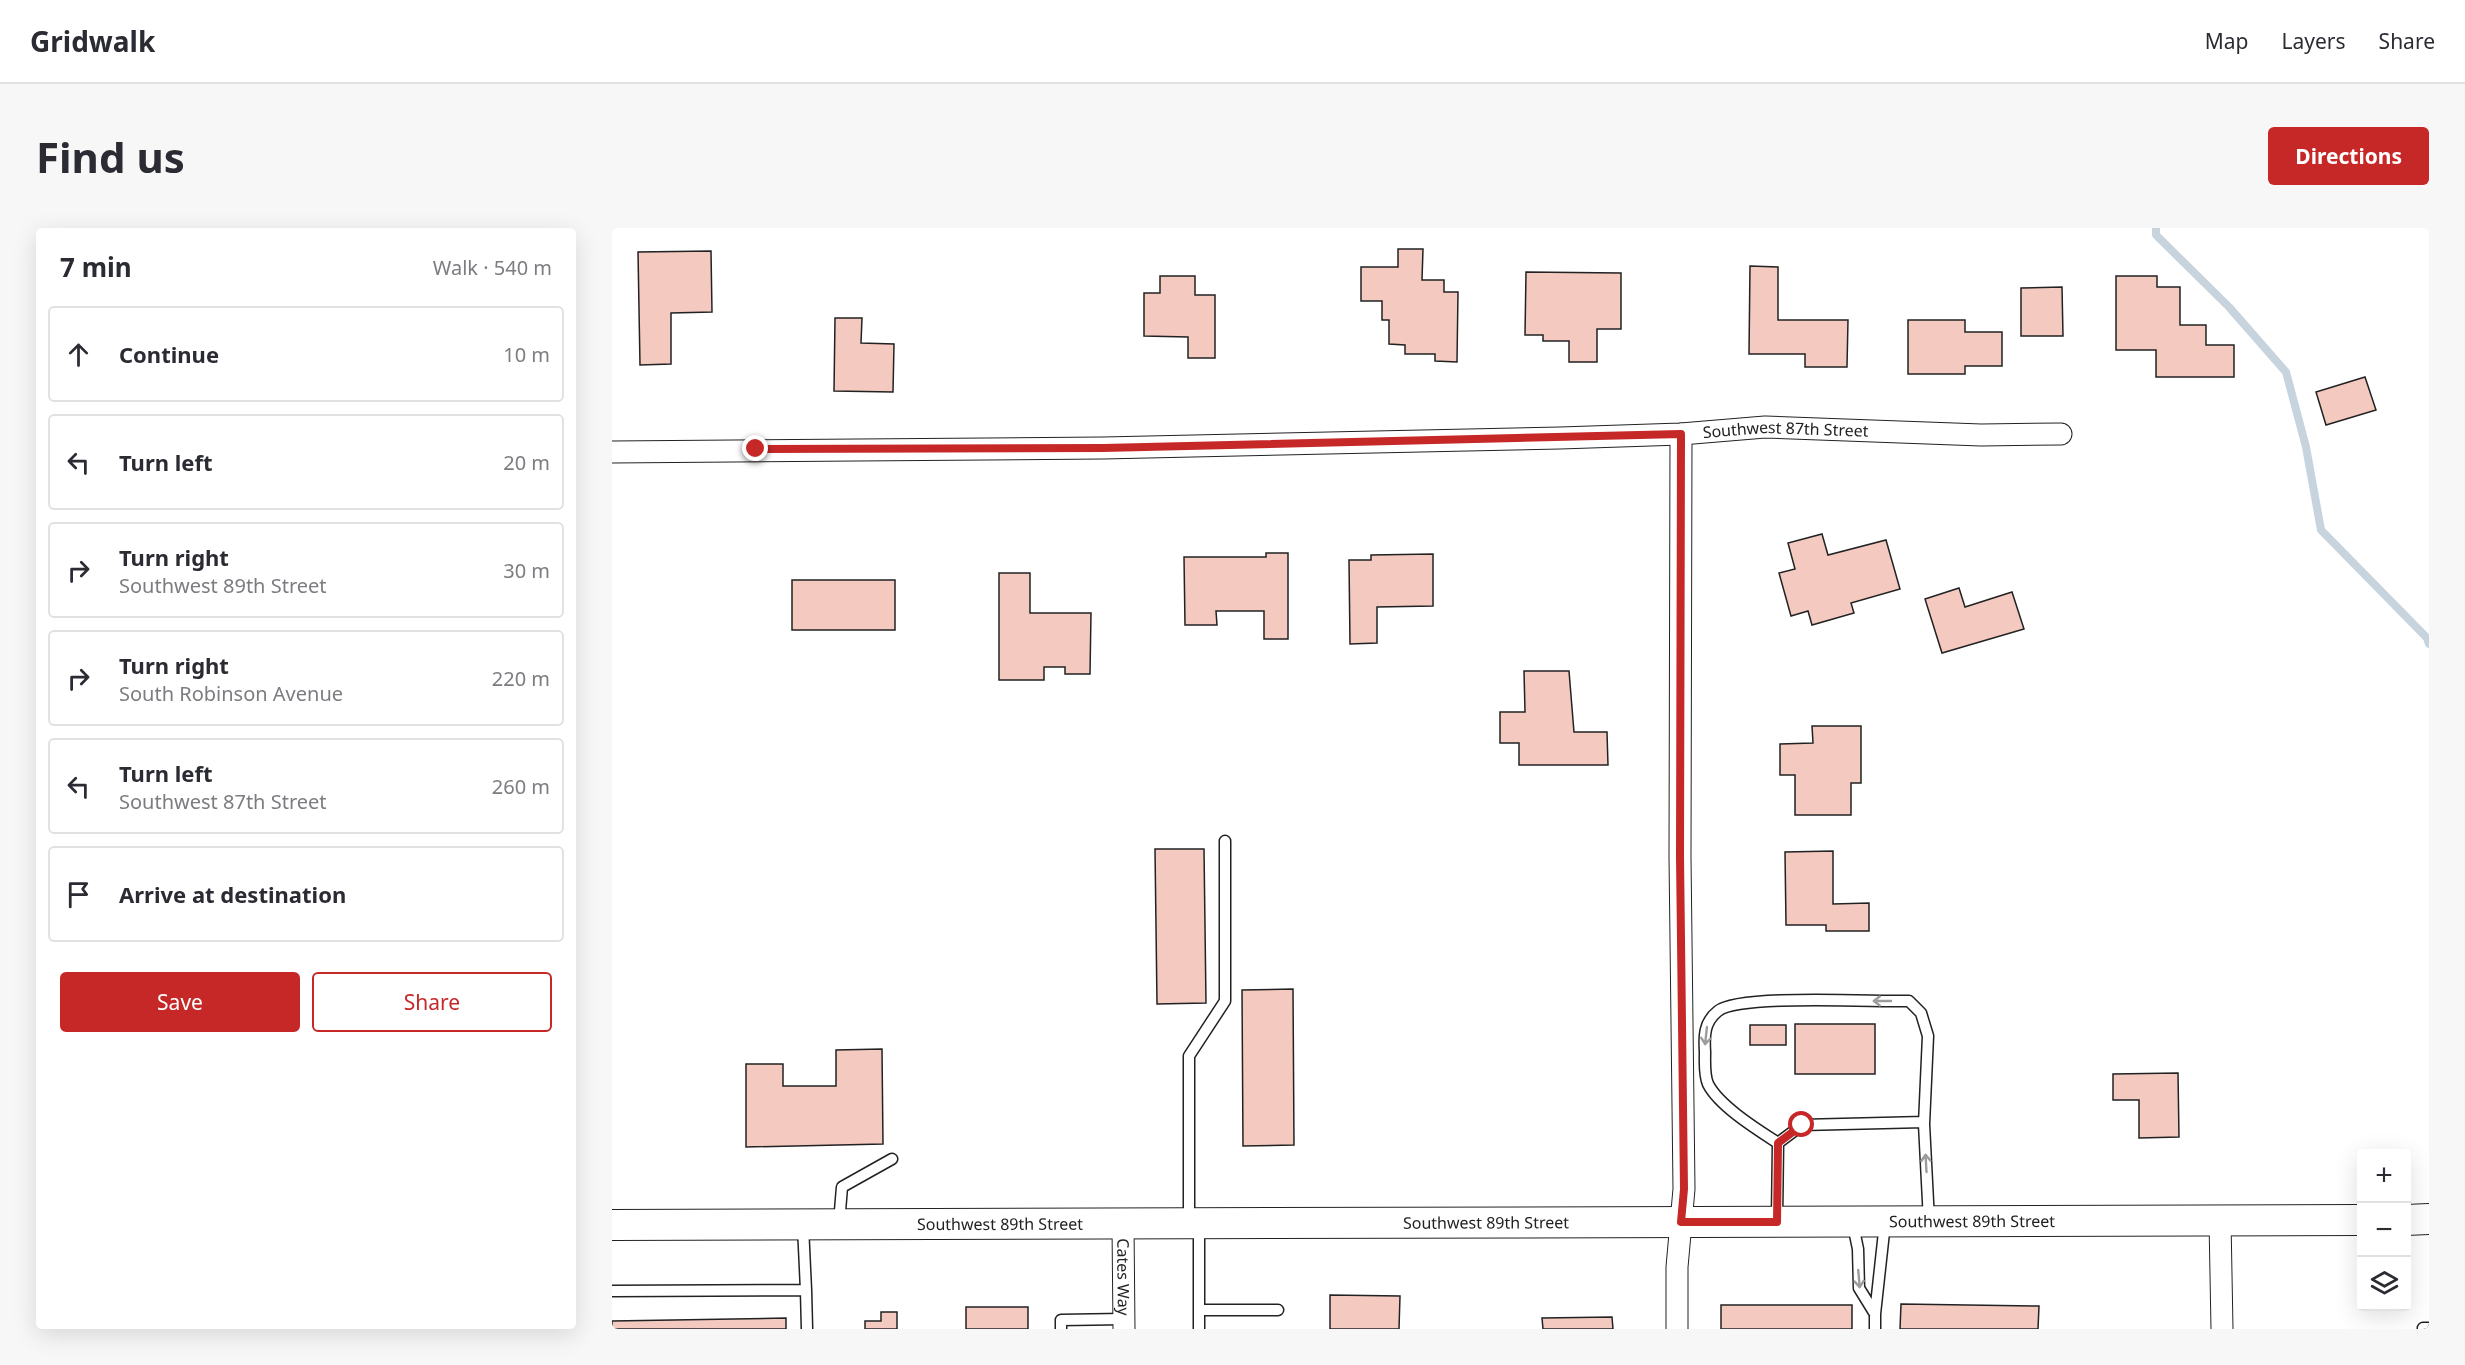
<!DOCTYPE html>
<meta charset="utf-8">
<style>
body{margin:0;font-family:"Noto Sans",sans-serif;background:#f7f7f7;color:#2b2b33}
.controls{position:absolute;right:18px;bottom:18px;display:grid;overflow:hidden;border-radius:6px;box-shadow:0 6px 24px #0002}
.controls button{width:54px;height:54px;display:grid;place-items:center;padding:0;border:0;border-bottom:2px solid #e1e1e2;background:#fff;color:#2b2b33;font:30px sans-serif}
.stop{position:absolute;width:18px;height:18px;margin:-14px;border:4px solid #c62828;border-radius:50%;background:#fff}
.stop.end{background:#c62828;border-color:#fff;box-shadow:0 2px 6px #0008}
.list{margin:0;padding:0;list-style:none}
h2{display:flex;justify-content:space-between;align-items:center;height:78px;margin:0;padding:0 24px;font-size:26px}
h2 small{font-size:20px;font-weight:400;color:#7c7c81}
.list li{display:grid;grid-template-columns:39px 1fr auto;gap:18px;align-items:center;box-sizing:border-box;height:96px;margin:0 12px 12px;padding:0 12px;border:2px solid #e1e1e2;border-radius:6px}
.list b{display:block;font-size:22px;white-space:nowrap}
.list p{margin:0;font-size:20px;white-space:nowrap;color:#7c7c81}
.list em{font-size:20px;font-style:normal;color:#7c7c81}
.actions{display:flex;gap:12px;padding:18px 24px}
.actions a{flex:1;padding:14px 0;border:2px solid #c62828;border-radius:6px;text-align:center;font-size:21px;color:#c62828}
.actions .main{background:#c62828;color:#fff}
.icon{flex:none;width:33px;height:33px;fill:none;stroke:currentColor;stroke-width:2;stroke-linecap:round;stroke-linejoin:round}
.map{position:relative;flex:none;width:1817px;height:1101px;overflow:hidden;border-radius:6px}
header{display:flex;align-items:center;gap:36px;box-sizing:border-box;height:84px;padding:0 30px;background:#fff;border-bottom:2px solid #e1e1e2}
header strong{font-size:28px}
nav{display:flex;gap:33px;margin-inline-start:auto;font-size:21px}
.intro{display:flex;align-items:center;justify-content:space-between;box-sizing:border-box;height:144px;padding:0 36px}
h1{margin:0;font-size:42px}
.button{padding:15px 27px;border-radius:6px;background:#c62828;color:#fff;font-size:21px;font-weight:700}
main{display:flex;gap:36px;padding:0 36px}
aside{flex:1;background:#fff;border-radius:6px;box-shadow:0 6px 24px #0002}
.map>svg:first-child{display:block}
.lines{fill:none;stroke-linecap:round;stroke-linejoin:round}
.stream{stroke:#c7d3dd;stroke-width:8}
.building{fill:#f3c9c0;stroke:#222;stroke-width:1.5}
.lane-casing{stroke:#222;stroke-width:13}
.street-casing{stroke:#222;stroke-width:23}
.secondary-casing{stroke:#222;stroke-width:32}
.lane{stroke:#fff;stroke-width:10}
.street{stroke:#fff;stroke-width:21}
.secondary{stroke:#fff;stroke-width:30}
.oneway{stroke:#9c9c9c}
.route{stroke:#c62828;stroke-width:8}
.labels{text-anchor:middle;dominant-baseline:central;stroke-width:4.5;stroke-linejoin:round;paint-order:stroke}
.street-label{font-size:16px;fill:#222;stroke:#fff}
</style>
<header>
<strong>Gridwalk</strong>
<nav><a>Map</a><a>Layers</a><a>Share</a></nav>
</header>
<div class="intro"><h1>Find us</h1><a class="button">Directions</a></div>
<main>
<aside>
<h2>7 min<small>Walk · 540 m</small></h2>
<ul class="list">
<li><svg class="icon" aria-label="ahead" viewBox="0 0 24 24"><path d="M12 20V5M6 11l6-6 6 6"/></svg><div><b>Continue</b></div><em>10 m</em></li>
<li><svg class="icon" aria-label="left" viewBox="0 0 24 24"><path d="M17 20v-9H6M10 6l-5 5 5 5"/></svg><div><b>Turn left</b></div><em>20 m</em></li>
<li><svg class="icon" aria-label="right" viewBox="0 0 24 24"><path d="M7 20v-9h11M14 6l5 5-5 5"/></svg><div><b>Turn right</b><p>Southwest 89th Street</p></div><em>30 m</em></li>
<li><svg class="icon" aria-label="right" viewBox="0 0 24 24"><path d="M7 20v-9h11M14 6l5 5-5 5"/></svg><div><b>Turn right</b><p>South Robinson Avenue</p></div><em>220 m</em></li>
<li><svg class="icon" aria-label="left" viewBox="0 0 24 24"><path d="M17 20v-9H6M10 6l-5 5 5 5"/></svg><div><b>Turn left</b><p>Southwest 87th Street</p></div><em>260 m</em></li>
<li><svg class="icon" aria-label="arrive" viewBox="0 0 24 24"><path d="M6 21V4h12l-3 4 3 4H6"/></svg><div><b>Arrive at destination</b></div></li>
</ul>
<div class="actions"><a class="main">Save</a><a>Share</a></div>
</aside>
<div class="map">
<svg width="1817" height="1101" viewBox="0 0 1817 1101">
<rect width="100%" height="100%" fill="#fff"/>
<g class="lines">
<path class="stream" d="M1544 0V7L1617 79 1674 144 1694 219 1709 302 1815 410 1817 416"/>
</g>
<path class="building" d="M786 21H811L810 52H832V64H846L845 134 823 133V126H793V117L777 116V92H770V73H749V39H786Z
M99 23 100 84 59 85V136L28 137 26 24Z
M1138 38 1166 39V92H1236L1235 139H1193V126H1137Z
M914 44 1009 45V101H985V134H957V113H931V107H913Z
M548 48H583V67H603V130H576V109L532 108V65H548Z
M1504 48H1545V59H1568V97H1594V117H1622V149H1544V122H1504Z
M1450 59 1451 108H1409V60Z
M223 90H250L249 115 282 116 281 164 222 163Z
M1296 92H1353V104H1390V138H1353V146H1296Z
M1753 149 1764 182 1714 197 1704 164Z
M1210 306 1216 327 1274 312 1288 361 1239 375 1242 385 1200 397 1196 383 1179 388 1167 345 1183 341 1176 315Z
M654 325H676V411H652V383H604L605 397H573L572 329H654Z
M821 326V378L765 379V415L738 416 737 332H759V327Z
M387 345H418V385H479L478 446H453V439H432V452H387Z
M180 352H283V402H180Z
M1347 360 1353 379 1400 364 1412 401 1330 425 1313 371Z
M912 443H957L962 504H995L996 537H907V515H888V484H913Z
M1200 498H1249V555H1239V587H1183V547H1168V516L1201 515Z
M543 621H592L594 775 545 776Z
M1221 623V676L1257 675V703H1214V697H1174L1173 624Z
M681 761 682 917 631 918 630 762Z
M1183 796H1263V846H1183Z
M1138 797H1174V817H1138Z
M270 821 271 916 134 919V836H171V858H224V822Z
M1566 845 1567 909 1527 910V872H1501V846Z
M718 1067 788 1068 787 1101H718Z
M1289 1076 1427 1078 1426 1101H1288Z
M1109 1077H1240V1101H1109Z
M354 1079H416V1101H354Z
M269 1084H285V1101H253V1093H269Z
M1000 1089 1001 1101H931L930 1090Z
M174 1090V1101H0V1093Z"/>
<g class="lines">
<g class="lane-casing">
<path id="lane" d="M1166 915 1190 897 1312 894
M1165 991 1166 915C1146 902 1107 878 1096 856 1092 847 1093 835 1093 824 1092 808 1092 794 1106 783 1127 766 1263 774 1297 773L1309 785 1316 808 1312 896 1317 993
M577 993V828L613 773V613
M227 995 230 959 280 931
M587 997V1082H666
M1241 997 1246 1021 1247 1060 1263 1086 1273 995
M194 1062 195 1101
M0 1063 194 1062 191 998
M587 1082V1101
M1811 1100H1817
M449 1101V1092L512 1091
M1263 1101V1086"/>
</g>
<g class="street-casing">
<g id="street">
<path id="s1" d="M0 224 491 220 948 210 1069 206 1153 199 1369 207 1449 206"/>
<path d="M1608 992 1610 1101"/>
<path id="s2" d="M511 997 512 1101"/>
<path d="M1065 1101V1039L1072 961 1068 629 1069 206"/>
</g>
</g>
<g class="secondary-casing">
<g id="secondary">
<path d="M1794 992 1817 991"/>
<path id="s3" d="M0 997 1750 992"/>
</g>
</g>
<use href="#lane" class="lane"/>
<use href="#street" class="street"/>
<use href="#secondary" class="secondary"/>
</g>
<defs><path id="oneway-shaft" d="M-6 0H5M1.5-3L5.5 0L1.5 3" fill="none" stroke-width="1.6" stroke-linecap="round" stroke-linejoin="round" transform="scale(1.5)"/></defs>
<g class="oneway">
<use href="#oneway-shaft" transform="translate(1270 773) rotate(180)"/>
<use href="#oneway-shaft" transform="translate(1094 808) rotate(96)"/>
<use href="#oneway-shaft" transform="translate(1314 935) rotate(-93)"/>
<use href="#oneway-shaft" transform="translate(1247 1051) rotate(85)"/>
</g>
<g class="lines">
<path class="route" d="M144 221 491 220 1069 206 1068 629 1072 961 1069 994H1165L1166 915 1190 897"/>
</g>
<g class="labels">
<g class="street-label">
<text stroke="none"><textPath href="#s1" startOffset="1174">Southwest 87th Street</textPath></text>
<text stroke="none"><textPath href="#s3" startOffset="1360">Southwest 89th Street</textPath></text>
<text stroke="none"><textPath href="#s3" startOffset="874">Southwest 89th Street</textPath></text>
<text stroke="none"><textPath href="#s3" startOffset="388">Southwest 89th Street</textPath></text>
<text stroke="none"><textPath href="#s2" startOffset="52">Cates Way</textPath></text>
</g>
</g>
</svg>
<div class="controls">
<button>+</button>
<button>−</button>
<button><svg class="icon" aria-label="layers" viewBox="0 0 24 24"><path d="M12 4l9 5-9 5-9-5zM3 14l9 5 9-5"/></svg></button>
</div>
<div class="stop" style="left:1190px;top:897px"></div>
<div class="stop end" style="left:144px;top:221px"></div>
</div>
</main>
